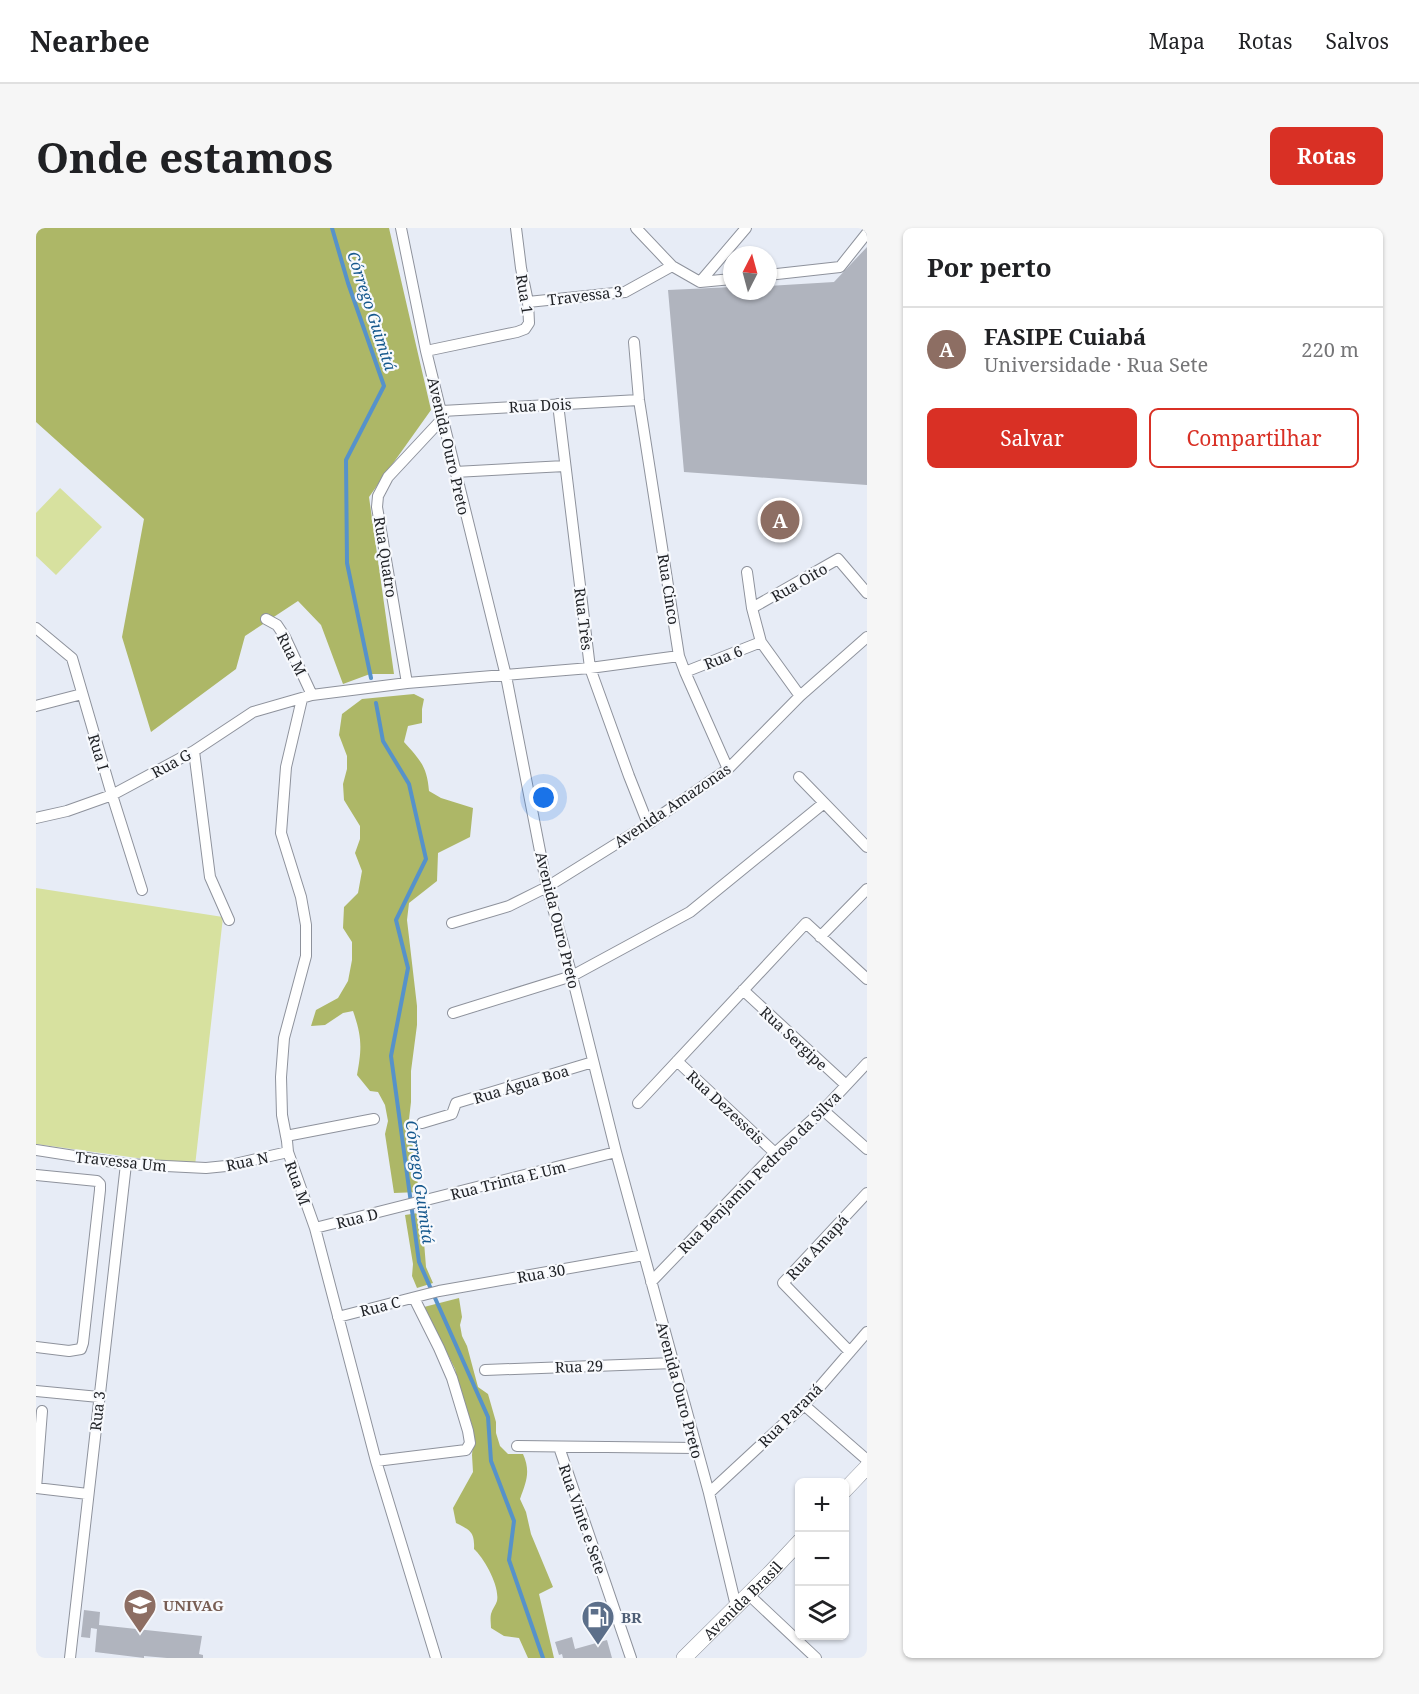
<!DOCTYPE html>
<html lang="pt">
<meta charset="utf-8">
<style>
body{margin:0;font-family:"Noto Serif",serif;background:#f6f6f6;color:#202124}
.controls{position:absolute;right:18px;bottom:18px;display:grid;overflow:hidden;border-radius:9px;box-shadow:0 2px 4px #0004}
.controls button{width:54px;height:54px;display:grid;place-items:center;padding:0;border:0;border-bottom:2px solid #e0e0e0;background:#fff;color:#202124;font:30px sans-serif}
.compass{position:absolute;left:687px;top:18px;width:54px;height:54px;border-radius:50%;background:#fff;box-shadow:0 2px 4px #0004;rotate:6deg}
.you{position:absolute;left:508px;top:570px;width:21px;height:21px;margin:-15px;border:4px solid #fff;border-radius:50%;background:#1a73e8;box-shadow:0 0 0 9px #1a73e833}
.badge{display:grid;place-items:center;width:39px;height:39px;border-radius:50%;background:#d93025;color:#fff;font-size:20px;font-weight:700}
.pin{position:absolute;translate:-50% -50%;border:3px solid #fff;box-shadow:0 2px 6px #0006}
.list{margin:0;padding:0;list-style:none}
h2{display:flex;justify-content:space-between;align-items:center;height:78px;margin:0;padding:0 24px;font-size:26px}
h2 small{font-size:20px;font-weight:400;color:#757577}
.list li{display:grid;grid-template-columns:39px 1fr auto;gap:18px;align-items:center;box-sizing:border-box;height:84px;padding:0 24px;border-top:2px solid #e0e0e0}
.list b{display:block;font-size:22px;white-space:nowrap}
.list p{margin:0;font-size:20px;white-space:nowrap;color:#757577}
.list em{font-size:20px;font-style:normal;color:#757577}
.actions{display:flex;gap:12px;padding:18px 24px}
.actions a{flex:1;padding:14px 0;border:2px solid #d93025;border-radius:9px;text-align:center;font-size:21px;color:#d93025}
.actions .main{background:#d93025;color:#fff}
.icon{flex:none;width:33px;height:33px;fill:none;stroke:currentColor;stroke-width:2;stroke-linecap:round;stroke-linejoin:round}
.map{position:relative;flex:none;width:831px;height:1430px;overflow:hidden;border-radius:9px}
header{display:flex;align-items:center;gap:36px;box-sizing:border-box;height:84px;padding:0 30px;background:#fff;border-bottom:2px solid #e0e0e0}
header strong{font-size:28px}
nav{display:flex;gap:33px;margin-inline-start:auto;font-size:21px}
.intro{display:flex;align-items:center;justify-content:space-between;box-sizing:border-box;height:144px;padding:0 36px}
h1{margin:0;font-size:42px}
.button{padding:15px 27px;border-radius:9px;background:#d93025;color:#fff;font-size:21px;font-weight:700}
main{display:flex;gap:36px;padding:0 36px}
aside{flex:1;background:#fff;border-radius:9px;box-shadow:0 2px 4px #0004}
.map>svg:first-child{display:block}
.green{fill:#d7e19f}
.forest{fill:#adb767}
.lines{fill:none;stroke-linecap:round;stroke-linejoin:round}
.stream{stroke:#5692ca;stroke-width:4}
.building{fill:#b0b4be}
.street-casing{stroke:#8e929c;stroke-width:12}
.secondary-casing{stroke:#8e929c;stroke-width:16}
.street{stroke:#fff;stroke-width:10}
.secondary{stroke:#fff;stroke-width:15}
.labels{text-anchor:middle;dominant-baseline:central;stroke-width:4.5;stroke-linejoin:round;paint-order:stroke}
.street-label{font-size:15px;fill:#212327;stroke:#f7f9fd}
.education-label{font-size:15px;font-weight:bold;fill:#785e54;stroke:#f7f9fd;text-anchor:start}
.service-label{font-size:15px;font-weight:bold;fill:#4e5e75;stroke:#f7f9fd;text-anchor:start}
.water-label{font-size:16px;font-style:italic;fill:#15588d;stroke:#f7f9fd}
</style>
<header>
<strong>Nearbee</strong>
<nav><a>Mapa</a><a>Rotas</a><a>Salvos</a></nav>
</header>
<div class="intro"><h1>Onde estamos</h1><a class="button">Rotas</a></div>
<main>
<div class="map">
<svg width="831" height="1430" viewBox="0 0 831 1430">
<rect width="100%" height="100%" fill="#e7ecf6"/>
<path class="green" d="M24 260 66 299 20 347 0 328V285Z
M0 660 187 689 159 938 0 916Z"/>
<path class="forest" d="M0 0H353L395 182 333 269 358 446H334L307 456 285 397 262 373 209 408 200 441 115 504 86 409 108 291 0 194Z
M378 466 388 471 386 481V495L372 498 368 514C384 532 391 538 393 563L405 570 437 580 434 609 402 625 401 653 373 675 371 692 381 778V797L375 843V874L373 891 383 964 358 965 349 906 352 893 349 877 342 864 334 863 321 847C326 820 326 809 317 783L307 785 289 797 275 798 280 782 302 770 312 753 316 732V714L307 700 308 679 322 665 326 643 319 625 324 611V598L308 572 307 556 311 541V528L303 507 306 486 326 471Z
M382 985 387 1001 390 1039 397 1055 381 1060 376 1048 377 1036 369 987Z
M423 1070 426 1089 424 1097 426 1108 431 1118 442 1159 452 1166 460 1194V1205L464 1218 472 1226H487C495 1244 490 1254 484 1271L490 1284 495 1306 517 1359 503 1366 518 1430H492L483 1410 468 1408 455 1400C455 1396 454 1390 455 1386 456 1381 460 1377 461 1373 464 1358 448 1330 438 1321 439 1304 434 1302 420 1295L417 1280 437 1244 436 1227 437 1214 435 1195 424 1163 419 1141 388 1079Z"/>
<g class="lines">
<path class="stream" d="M296 0 312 55 348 158 310 232 311 335 335 450
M340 475 347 513 373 556 390 631 360 692 372 740 355 828 383 1034 452 1189 455 1233 478 1293 473 1332 507 1430"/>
</g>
<path class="building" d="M831 19V257L648 244 632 62 696 59V63H732V58L798 54Z
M48 1382 64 1384 63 1397 166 1408 163 1426 167 1427V1430H131L108 1428V1430L59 1424 61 1401 55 1400 54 1410 45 1409Z
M536 1409 539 1421 571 1412 576 1430H527L526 1426 523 1427 519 1414Z"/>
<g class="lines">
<g class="street-casing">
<path id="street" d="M365 0 390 123 470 448 511 659 536 748 580 924 673 1265 700 1378
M600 0 636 38 664 54
M732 47 804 39 831 5
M664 54 710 0
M664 54 696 51
M492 74 589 64 636 38
M598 114 603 172 643 428 649 444 692 541
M390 123 481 104 489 101 493 95 492 74 485 40 480 0
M522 176 554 440 593 548 612 596
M406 183 603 172
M419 244 529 238
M711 344 716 380 725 414 764 468
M716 380 802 331 831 365
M230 391 241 397 249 409 276 467
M0 400 36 430 76 567 106 662
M649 444 725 414
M371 455 341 279 342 268 352 249 407 190
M266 471 250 539 245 605 265 669 270 697V728L248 810 245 849 246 887 251 913 252 924 279 1000 340 1233 400 1430
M0 478 46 466
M158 523 174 649 193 692
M763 549 831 619
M0 590 31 583 76 567 158 523 217 484 276 467 371 455 554 440 643 428
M416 695 473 678 511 659 612 596 692 541 764 468 831 409
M784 709 831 661
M707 762 810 857
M417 785 536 748 654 684 788 575
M641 833 739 925
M602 875 770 695 831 751
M787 882 831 921
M386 895 416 886 420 875 557 834
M250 908 338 891
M0 922 90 936 170 940 190 938 252 924
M0 947 61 953 64 956V962L47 1115 45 1121 33 1123 0 1119
M279 1000 580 924
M615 1054 739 925 787 882 831 835
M302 1089 403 1063 608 1027
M814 1124 747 1055 831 965
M449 1142 638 1135
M0 1163 63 1169
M768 1177 831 1232
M481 1218 660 1220
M523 1219 595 1430
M340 1233 430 1222 434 1215 432 1203 416 1150 403 1120 378 1070
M0 1260 6 1183
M0 1260 52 1266
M673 1265 768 1177 831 1104
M712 1366 780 1430
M34 1430 90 936"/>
</g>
<g class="secondary-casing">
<g id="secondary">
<path d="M808 1263 831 1239"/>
<path id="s1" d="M648 1430 735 1344 764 1313"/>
</g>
</g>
<use href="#street" class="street"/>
<use href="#secondary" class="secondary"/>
</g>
<defs>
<g id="university-pin" transform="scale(1.725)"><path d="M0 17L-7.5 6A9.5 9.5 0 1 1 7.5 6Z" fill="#8d6e63" stroke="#f7f9fd"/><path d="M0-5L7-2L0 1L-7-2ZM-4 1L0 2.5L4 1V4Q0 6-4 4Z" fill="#fff"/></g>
<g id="fuel-pin" transform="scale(1.725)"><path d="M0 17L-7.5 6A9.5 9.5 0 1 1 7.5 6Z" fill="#5c6f8a" stroke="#f7f9fd"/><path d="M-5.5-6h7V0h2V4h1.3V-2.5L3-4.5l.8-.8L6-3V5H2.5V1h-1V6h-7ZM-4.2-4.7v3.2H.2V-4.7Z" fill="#fff"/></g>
</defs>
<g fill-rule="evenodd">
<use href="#university-pin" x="104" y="1377"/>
<use href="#fuel-pin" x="562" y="1389"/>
</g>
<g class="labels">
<g class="street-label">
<text transform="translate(489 66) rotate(81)">Rua 1</text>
<text transform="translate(549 67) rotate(-7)">Travessa 3</text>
<text transform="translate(504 177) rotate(-3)">Rua Dois</text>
<text transform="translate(413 218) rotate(77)">Avenida Ouro Preto</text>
<text transform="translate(350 329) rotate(81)">Rua Quatro</text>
<text transform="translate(763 354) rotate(-30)">Rua Oito</text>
<text transform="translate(633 361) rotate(81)">Rua Cinco</text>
<text transform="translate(548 391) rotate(83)">Rua Três</text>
<text transform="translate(256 426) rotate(63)">Rua M</text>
<text transform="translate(687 429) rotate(-22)">Rua 6</text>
<text transform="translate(63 524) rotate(73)">Rua I</text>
<text transform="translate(135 535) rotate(-29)">Rua G</text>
<text transform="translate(636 577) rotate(-34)">Avenida Amazonas</text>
<text transform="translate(522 692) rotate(76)">Avenida Ouro Preto</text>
<text transform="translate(758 810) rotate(43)">Rua Sergipe</text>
<text transform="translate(485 856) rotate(-17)">Rua Água Boa</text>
<text transform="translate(690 879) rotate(43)">Rua Dezesseis</text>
<text transform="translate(85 933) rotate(6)">Travessa Um</text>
<text transform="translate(211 933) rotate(-12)">Rua N</text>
<text transform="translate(723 944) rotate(-45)">Rua Benjamin Pedroso da Silva</text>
<text transform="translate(472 952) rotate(-14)">Rua Trinta E Um</text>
<text transform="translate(262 955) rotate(70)">Rua M</text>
<text transform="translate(321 990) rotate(-14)">Rua D</text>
<text transform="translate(781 1019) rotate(-47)">Rua Amapá</text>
<text transform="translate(505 1045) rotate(-10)">Rua 30</text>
<text transform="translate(344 1078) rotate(-14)">Rua C</text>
<text transform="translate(543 1138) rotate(-2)">Rua 29</text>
<text transform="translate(644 1162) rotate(75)">Avenida Ouro Preto</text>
<text transform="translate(61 1183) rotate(-84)">Rua 3</text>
<text transform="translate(754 1187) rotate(-45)">Rua Paraná</text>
<text transform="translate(547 1291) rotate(71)">Rua Vinte e Sete</text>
<text stroke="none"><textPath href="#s1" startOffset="82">Avenida Brasil</textPath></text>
</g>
<g class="education-label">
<text x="127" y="1377">UNIVAG</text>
</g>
<g class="service-label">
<text x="585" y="1389">BR</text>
</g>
<g class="water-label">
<text transform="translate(336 83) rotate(72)">Córrego Guimitá</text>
<text transform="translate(384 954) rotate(82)">Córrego Guimitá</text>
</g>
</g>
</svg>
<div class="controls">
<button>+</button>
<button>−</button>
<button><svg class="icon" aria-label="layers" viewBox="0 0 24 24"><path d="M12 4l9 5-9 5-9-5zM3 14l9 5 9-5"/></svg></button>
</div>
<svg class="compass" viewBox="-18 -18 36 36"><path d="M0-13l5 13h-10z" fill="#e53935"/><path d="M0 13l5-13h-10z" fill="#757577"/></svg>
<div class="you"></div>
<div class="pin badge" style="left:744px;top:292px;background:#8d6e63">A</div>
</div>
<aside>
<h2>Por perto<small></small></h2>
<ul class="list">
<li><span class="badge" style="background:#8d6e63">A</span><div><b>FASIPE Cuiabá</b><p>Universidade · Rua Sete</p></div><em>220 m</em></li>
</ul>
<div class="actions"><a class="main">Salvar</a><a>Compartilhar</a></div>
</aside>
</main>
